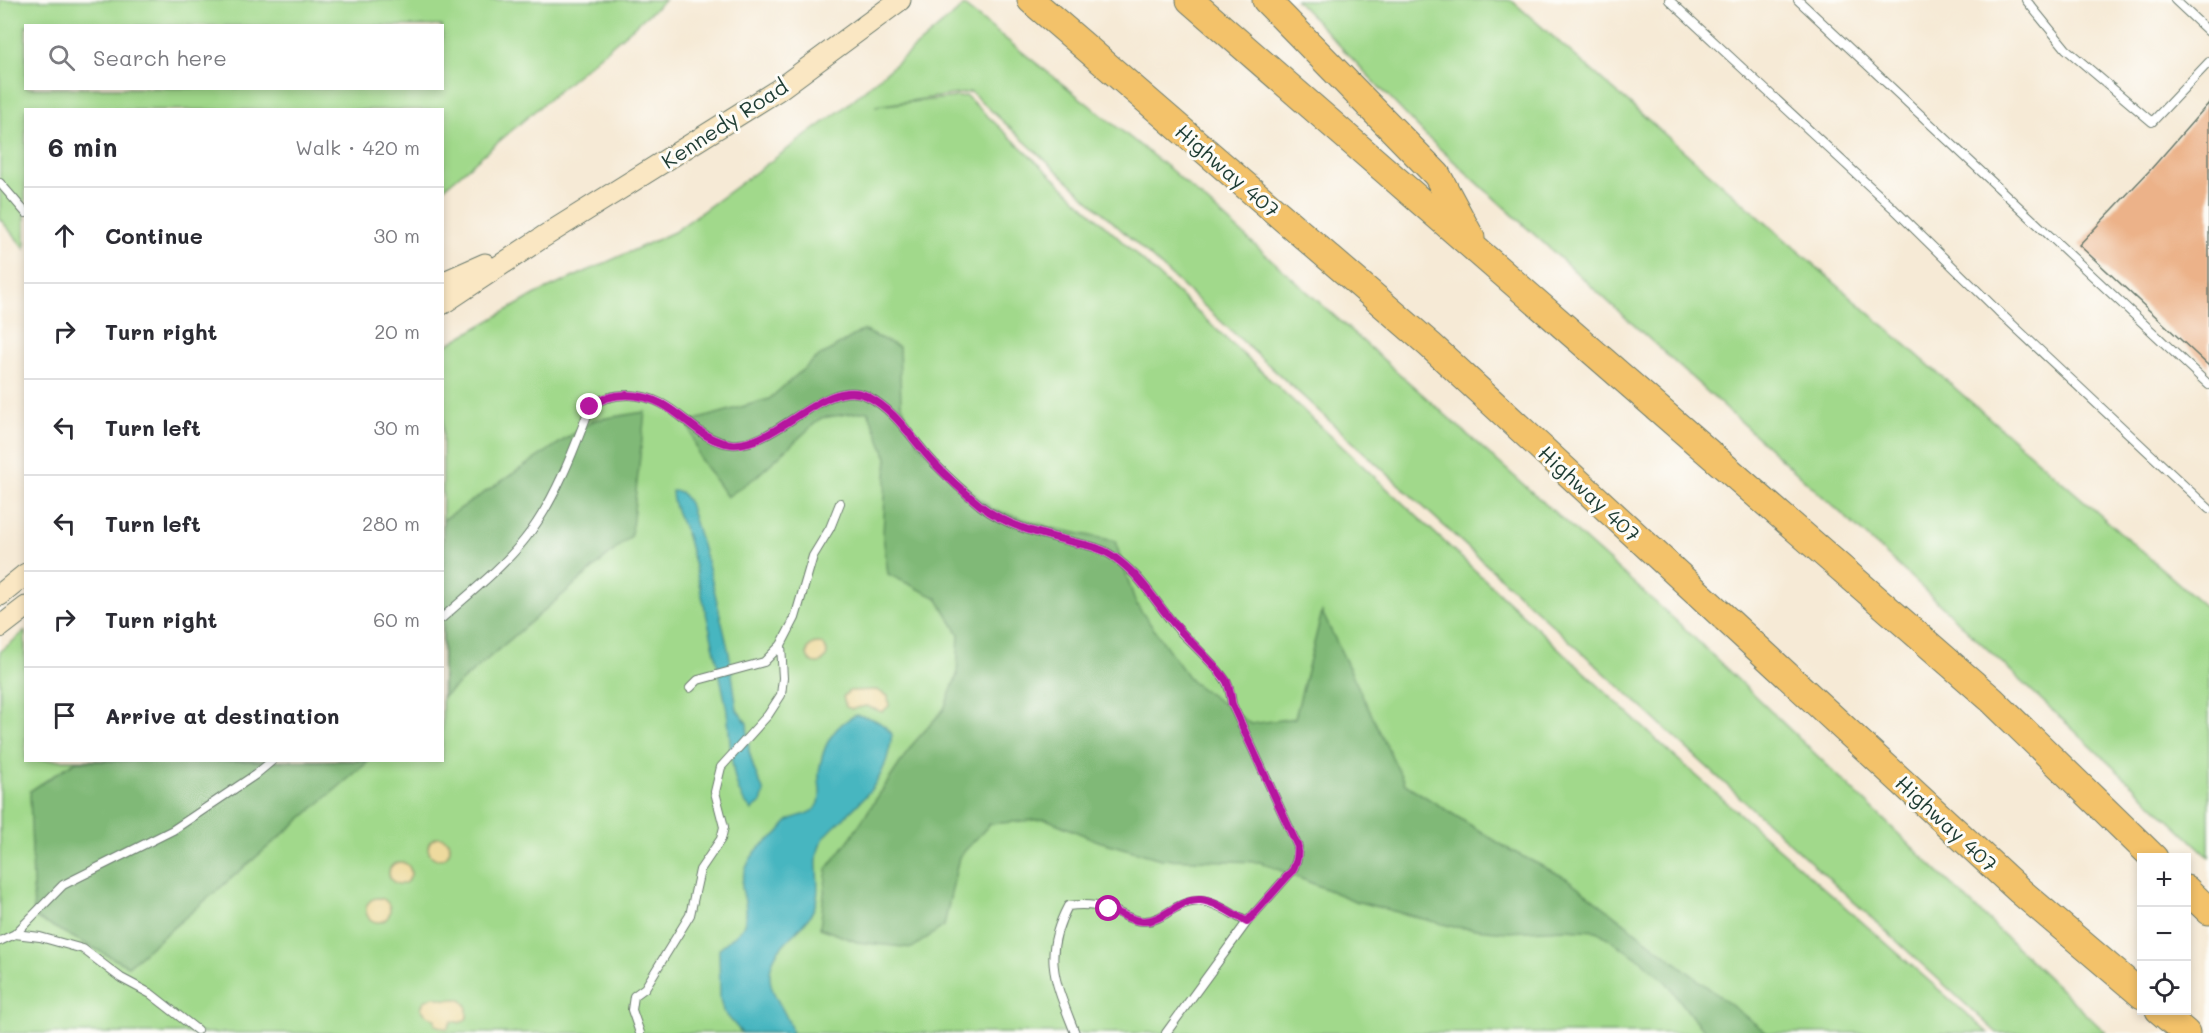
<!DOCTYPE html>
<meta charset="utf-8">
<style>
body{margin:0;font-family:Mali,sans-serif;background:#f7f7f7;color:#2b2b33}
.controls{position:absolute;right:18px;bottom:18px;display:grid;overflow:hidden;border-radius:0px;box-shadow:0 3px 9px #0003}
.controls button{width:54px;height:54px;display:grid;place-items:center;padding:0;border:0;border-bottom:2px solid #e1e1e2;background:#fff;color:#2b2b33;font:30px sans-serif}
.stop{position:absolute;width:18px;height:18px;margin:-14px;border:4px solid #b5179e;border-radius:50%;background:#fff}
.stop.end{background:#b5179e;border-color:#fff;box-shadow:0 2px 6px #0008}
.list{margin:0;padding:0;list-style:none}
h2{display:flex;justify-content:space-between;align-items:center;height:78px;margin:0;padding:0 24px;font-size:26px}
h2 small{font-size:20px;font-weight:400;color:#7c7c81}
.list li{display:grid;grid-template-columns:39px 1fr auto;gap:18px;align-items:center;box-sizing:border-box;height:96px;padding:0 24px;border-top:2px solid #e1e1e2}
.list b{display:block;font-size:22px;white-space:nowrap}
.list em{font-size:20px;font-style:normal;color:#7c7c81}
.icon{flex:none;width:33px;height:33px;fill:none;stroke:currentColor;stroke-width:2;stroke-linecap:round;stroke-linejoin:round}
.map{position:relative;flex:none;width:2209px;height:1033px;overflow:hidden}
.search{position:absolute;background:#fff;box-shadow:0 3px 9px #0003;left:24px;top:24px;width:420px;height:66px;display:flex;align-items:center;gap:15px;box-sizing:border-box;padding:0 21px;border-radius:0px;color:#7c7c81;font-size:22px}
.panel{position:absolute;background:#fff;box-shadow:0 3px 9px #0003;left:24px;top:108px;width:420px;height:654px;border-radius:0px}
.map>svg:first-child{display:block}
.green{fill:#a1d98b;stroke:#608b60;stroke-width:1.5;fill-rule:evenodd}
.forest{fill:#80b977;stroke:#507b56;stroke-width:1.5}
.sand{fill:#eeda9e;stroke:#868c69;stroke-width:1.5}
.water{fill:#47b6c0;stroke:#337a7a;stroke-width:1.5}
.building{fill:#ecb289}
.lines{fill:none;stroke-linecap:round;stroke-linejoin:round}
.lane-casing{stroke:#6a7a6d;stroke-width:10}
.secondary-casing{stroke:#6a7a6d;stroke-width:23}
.highway-casing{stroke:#6a7a6d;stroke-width:29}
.lane{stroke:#fff;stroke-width:8}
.secondary{stroke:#fae7c3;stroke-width:21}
.highway{stroke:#f3c26a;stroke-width:27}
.route{stroke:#b5179e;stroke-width:8}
.labels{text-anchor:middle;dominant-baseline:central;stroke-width:6;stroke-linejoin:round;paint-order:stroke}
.street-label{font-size:21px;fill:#1f3d34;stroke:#fdfcf7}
</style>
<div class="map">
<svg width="2209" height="1033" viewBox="0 0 2209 1033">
<rect width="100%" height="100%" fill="#fdfcf7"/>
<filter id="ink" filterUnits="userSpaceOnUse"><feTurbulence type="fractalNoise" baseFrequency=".0167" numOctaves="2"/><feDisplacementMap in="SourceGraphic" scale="12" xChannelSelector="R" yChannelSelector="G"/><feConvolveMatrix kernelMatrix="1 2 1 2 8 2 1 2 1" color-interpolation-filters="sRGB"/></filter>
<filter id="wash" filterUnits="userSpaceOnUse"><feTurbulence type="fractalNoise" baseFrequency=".008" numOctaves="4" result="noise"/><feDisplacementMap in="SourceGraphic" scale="24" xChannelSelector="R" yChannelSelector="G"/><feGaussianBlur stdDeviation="1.35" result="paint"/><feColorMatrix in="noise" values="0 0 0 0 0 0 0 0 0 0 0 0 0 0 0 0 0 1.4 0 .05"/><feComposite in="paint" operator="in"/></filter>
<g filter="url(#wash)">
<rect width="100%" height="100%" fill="#f6ead6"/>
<path class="green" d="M0 0H665L443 189 442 110H26L25 249 0 219ZM26 26H442V88H26Z
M1296 0H1511L2209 610V857L1886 554 1427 137Z
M964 6 1171 170 1683 627 2106 1033H1997L971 92 875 106 966 96 1674 756 1988 1033H0V652L25 631 26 760H442L443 347 536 294 674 232 841 110Z"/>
<path class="forest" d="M863 330 899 347 901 403 918 443 939 464 992 509 1052 528 1115 541 1136 604 1191 681 1251 724 1295 718 1322 612 1405 784 1510 850 1566 878 1767 1033H1707L1693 1018 1666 982 1641 960 1597 931 1565 929 1507 932 1454 927 1355 901 1260 862 1161 859 1098 841 1046 819 990 824 959 857 944 926 912 948 857 942 820 928 827 869 851 837 912 745 944 709 957 675 959 634 937 598 888 574 883 535 887 458 868 411 821 418 756 477 727 497 700 459 688 422 769 399 815 359Z
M645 412 631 536 443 697V520L594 420Z
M76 761H369L128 966 34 917 30 791Z"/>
<path class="sand" d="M807 653a10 10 0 1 1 20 0a10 10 0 1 1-20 0Z
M876 690 888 696 889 706 882 712 866 706 852 709 846 707 843 697 849 691Z
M428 848a11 11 0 1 1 22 0a11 11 0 1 1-22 0Z
M389 873a11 11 0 1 1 22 0a11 11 0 1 1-22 0Z
M366 910a12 12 0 1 1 24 0a12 12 0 1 1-24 0Z
M433 997C436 997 440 998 443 999 455 1002 457 993 467 1006V1018C461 1024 459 1023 452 1021L447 1029 435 1025V1019L425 1014 421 1008 424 1001Z"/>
<path class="water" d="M672 491 681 492 689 503 709 568 729 653 737 710 747 723 749 751 754 769 764 792 761 803 752 810C727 789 732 735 726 705 715 651 703 597 689 543 685 525 672 510 672 491Z
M856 715C872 717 882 722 892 734 887 776 872 791 843 819 835 826 826 833 821 843 810 866 826 889 811 914 798 935 772 946 770 973 768 995 789 1012 792 1033H742L723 1011 720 999 719 949C726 941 740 934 744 924 749 911 744 900 742 888 741 876 749 859 757 850 763 843 771 840 778 833 782 829 785 823 790 820 799 814 812 816 818 805 823 796 818 783 819 773 822 747 832 726 856 715Z"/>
<g id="blocks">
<path class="building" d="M2209 103V366L2079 245 2151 169Z"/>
</g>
</g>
<g filter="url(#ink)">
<use href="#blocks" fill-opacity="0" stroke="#6a7a6d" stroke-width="1.5"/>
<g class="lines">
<g class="lane-casing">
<path id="lane" d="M1669 0 1892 207 1998 311 2209 509
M1798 0 2209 385
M2026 0 2066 49 2152 122 2209 62
M2175 0 2209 32
M0 183 26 213
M442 618C470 593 502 568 525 539 554 503 574 450 590 407 600 399 614 395 628 395 678 396 691 440 731 444 775 449 825 376 867 396 897 411 912 440 934 463 949 478 965 493 981 506 1005 525 1039 534 1069 541 1079 544 1090 545 1099 549 1111 553 1127 567 1136 576 1151 592 1163 612 1178 629 1190 642 1220 669 1227 683 1230 689 1231 697 1232 704L1298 847 1297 859 1293 870 1247 922
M690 688 698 680 764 662 781 645 795 618 813 556 830 528 840 503
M15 934 40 937 83 949 121 978 151 994 197 1030
M0 941 15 934 63 885 173 830 255 775 273 760
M640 1033 632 1010 634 996 645 988 690 915 700 870 721 839 724 827 715 792 721 767 768 715 781 695 783 678 781 645
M1075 1033C1056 984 1041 957 1068 906 1083 904 1096 905 1110 909 1121 913 1133 922 1145 921 1156 921 1165 914 1175 908 1205 892 1221 908 1247 922L1166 1033"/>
</g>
<g class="secondary-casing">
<path id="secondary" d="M442 283 485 264
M442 304 543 237 778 90 900 0
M0 595 26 574
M0 627 26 607"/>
</g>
<g class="highway-casing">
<path id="highway" d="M1031 0 1430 345 2020 891 2142 995
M1190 0 1992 700 2154 858
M1266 0 1437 175 1471 238
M2186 889 2209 911
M2159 1010 2186 1033"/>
</g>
<use href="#lane" class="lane"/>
<use href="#secondary" class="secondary"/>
<use href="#highway" class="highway"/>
</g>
</g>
<g class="lines" filter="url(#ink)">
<path class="route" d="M590 407C600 399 614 395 627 395 678 396 691 440 731 444 775 449 825 376 867 396 897 411 912 440 934 463 948 478 965 493 981 506 1005 525 1039 534 1069 541 1079 544 1090 545 1099 549 1111 553 1127 567 1136 576 1151 592 1163 612 1178 628 1190 642 1220 669 1227 682 1230 689 1231 697 1232 704L1298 847 1297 859 1293 870 1247 922C1233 914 1217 902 1201 900 1179 898 1165 921 1144 921 1133 922 1120 913 1109 909"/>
</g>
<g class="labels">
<g class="street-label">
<text transform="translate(724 123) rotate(-33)">Kennedy Road</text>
<text transform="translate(1228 170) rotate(41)">Highway 407</text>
<text transform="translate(1590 493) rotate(43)">Highway 407</text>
<text transform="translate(1947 823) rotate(43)">Highway 407</text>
</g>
</g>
</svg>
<div class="controls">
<button>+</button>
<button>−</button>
<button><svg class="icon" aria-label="locate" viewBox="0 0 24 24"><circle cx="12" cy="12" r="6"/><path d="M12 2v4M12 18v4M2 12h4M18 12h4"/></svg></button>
</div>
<div class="stop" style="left:1109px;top:909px"></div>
<div class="stop end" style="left:590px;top:407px"></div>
<div class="search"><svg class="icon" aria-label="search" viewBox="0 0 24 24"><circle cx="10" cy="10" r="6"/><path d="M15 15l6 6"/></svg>Search here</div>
<section class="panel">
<h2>6 min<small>Walk · 420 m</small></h2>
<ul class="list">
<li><svg class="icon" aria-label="ahead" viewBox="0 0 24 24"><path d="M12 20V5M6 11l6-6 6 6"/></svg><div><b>Continue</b></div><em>30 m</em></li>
<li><svg class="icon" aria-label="right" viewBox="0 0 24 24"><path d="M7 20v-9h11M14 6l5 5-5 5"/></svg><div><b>Turn right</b></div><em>20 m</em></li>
<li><svg class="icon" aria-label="left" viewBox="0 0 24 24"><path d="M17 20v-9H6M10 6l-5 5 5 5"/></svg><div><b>Turn left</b></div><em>30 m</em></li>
<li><svg class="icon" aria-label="left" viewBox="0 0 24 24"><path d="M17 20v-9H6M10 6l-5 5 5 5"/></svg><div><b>Turn left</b></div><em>280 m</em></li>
<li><svg class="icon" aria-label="right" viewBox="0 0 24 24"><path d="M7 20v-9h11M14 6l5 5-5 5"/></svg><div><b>Turn right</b></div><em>60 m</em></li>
<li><svg class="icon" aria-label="arrive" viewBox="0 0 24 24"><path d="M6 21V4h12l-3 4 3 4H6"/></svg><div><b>Arrive at destination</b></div></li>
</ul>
</section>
</div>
